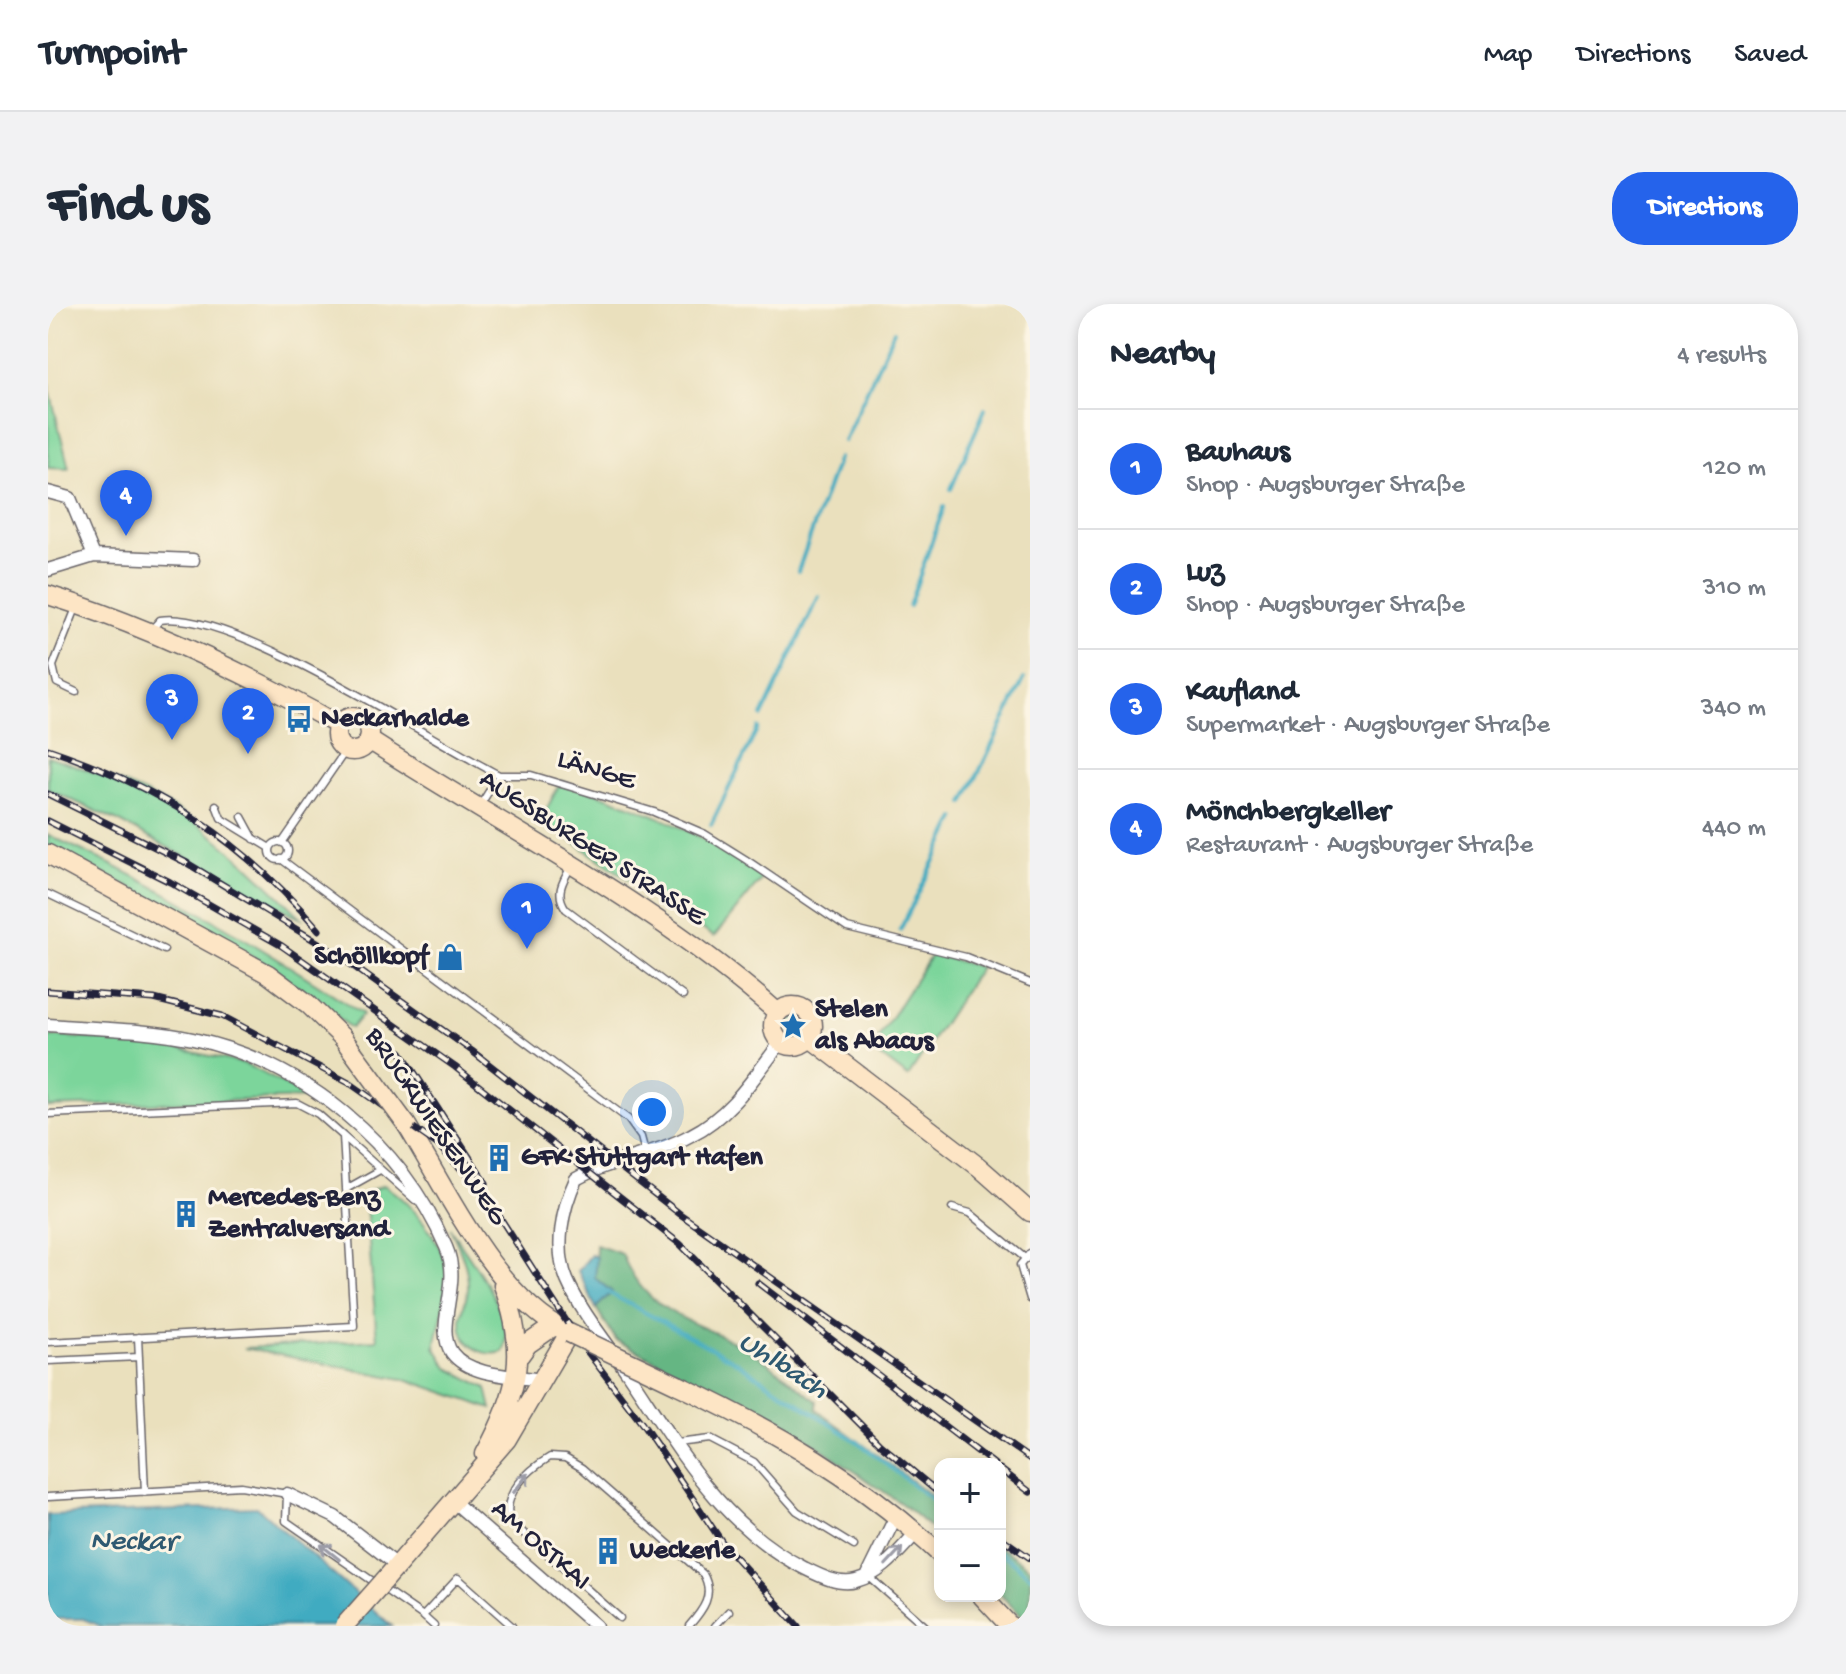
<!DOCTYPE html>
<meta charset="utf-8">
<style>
body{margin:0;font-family:"Gochi Hand",sans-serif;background:#f2f2f3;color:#1f2937}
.controls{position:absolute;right:24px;bottom:24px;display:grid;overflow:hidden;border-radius:16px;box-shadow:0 4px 12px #0003}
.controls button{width:72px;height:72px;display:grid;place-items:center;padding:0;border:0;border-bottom:2px solid #e0e1e3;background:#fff;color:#1f2937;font:40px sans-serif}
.you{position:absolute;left:604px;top:808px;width:28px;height:28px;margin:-20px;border:6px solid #fff;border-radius:50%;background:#1a73e8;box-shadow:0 0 0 12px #1a73e833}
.badge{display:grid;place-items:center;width:52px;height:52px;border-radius:50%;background:#2563eb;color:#fff;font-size:26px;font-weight:700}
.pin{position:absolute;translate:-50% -66px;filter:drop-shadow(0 2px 4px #0008)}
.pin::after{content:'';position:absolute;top:42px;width:28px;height:24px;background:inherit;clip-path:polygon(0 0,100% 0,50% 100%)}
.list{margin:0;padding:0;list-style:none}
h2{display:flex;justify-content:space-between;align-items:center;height:104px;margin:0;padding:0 32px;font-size:34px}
h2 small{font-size:26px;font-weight:400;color:#747a83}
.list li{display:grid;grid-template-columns:52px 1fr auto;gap:24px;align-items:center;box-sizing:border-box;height:120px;padding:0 32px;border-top:2px solid #e0e1e3}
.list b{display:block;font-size:30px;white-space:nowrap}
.list p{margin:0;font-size:26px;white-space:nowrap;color:#747a83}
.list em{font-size:26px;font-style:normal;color:#747a83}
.map{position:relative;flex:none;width:982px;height:1322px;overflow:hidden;border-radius:32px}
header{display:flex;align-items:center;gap:48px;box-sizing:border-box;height:112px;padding:0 40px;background:#fff;border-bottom:2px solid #e0e1e3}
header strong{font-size:38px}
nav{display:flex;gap:44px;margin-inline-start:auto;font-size:28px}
.intro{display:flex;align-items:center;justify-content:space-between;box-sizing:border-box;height:192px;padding:0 48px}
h1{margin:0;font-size:56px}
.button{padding:20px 36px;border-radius:32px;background:#2563eb;color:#fff;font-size:28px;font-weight:700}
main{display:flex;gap:48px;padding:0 48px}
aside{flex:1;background:#fff;border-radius:32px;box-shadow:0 4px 12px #0003}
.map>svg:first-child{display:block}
.green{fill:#7cd59b;stroke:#4f7c6b;stroke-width:2}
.forest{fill:#65b683;stroke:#446c5f;stroke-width:2}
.water{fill:#41abc1;stroke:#32667e;stroke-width:2}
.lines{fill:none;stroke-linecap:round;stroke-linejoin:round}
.stream{stroke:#41abc1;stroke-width:4}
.lane-casing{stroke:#686468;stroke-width:9}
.street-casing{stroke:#686468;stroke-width:15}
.secondary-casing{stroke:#686468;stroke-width:21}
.lane{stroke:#fff;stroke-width:6}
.street{stroke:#fff;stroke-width:12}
.secondary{stroke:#fde5c5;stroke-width:18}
.rail-casing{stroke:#22223b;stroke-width:7}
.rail{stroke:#fcf5e5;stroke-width:4;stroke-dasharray:12;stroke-linecap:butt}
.secondary-bridge-casing{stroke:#686468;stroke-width:21;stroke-linecap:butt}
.secondary-bridge{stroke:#fde5c5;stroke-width:18}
.oneway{stroke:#9c9ca7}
.labels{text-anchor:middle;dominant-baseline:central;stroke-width:6;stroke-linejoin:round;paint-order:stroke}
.poi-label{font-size:28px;font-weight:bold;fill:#22223b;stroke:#fcf5e5;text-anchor:start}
.street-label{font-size:28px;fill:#22223b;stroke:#fcf5e5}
.water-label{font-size:30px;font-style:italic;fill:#2e5971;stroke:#fcf5e5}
</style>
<header>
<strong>Turnpoint</strong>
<nav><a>Map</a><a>Directions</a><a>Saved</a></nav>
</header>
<div class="intro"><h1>Find us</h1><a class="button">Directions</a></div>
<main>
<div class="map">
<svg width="982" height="1322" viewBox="0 0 982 1322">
<rect width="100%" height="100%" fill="#fcf5e5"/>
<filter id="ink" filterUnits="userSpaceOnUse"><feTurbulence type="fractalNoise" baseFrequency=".0125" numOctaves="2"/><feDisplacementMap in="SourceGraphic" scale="16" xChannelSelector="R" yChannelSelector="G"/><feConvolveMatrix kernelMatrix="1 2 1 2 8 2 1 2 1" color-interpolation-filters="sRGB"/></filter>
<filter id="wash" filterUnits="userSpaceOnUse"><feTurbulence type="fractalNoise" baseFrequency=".006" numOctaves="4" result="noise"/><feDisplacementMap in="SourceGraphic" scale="32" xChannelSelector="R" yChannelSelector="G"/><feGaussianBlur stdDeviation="1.8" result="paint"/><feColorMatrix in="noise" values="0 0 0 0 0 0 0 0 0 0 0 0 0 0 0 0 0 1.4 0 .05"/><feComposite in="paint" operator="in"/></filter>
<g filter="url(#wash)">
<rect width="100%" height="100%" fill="#eae0bd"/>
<path class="green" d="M0 79 21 165 0 164Z
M0 452C48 469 98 485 141 514 183 543 219 580 256 616L72 518 0 485Z
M513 477C587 501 653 527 716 572L666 633 493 516Z
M0 531C111 580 214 643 315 710L303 724C212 647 106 595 0 542Z
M884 650 932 663 860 773 823 745Z
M735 722a10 10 0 1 1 20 0a10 10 0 1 1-20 0Z
M0 732 100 738 197 760 262 794 0 803Z
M336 881C364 900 394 934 400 970 402 987 390 1024 387 1043L400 1064 439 1084 444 1105 360 1076 196 1044 329 1036 317 889Z
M402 924C420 952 471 1016 455 1048 432 1054 413 1040 413 1016 414 1005 419 995 420 985 421 962 411 943 402 924Z"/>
<path class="forest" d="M548 941 574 950C601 1018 657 1016 709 1051 730 1065 748 1082 769 1097V1106L892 1198V1232L858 1203 758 1134 568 1036 548 1004 564 988 547 974Z
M952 1243 982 1264V1321L952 1290Z"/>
<path class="water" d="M543 951 549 953 547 974 564 988 548 1004 530 967Z
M209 1203 344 1322H53L35 1315H0V1211Z"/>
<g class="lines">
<path class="stream" d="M796 137 846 27
M903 185 937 105
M750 267 790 154
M861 302 896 203
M714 412 771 292
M916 499 976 375
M663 521 710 424
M852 626 908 514
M559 988 683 1055 810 1138 892 1202
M952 1248 982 1272"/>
</g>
</g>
<g filter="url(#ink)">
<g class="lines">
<g class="lane-casing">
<path id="lane" d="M104 325 112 316C185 305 379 434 451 471H483L606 508 657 530 697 555 799 624 918 653 982 679
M28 388 9 379 5 362 28 304
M433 500 451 471
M168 501 173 514 222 544
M194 513 206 535
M222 547a9 9 0 1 1 18 0a9 9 0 1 1-18 0Z
M234 539 298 446
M233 555 580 815 593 833 597 848
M523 563C514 578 507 590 518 605L635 692
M0 590 116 646
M0 810 249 799 270 810 295 832 306 1022 0 1038
M295 832 367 896
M298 885 332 866
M904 904 922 909 978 955
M982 949 972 961 982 995
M90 1033 97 1188
M0 1057 91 1053
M629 1139 662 1135 706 1158 749 1207 806 1242
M0 1193 193 1182 239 1190 238 1217 375 1312 410 1274 464 1322
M819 1271 877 1322
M375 1312 386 1322
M572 1314 463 1218C451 1192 480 1166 502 1153L517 1154 534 1164 655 1270C667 1291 655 1306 641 1322
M667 1322 681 1307"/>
</g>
<g class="street-casing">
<path id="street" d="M0 188 22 194 46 252
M0 266 46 252 145 256
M0 721C48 725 98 725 145 735 256 759 353 839 398 943 415 981 385 1022 404 1049 422 1073 468 1072 495 1076
M733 738C706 773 684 810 643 831 607 851 564 855 528 875 514 905 506 945 519 976 533 1008 559 1039 579 1068 630 1143 671 1221 756 1264 770 1271 791 1282 808 1277 834 1270 851 1247 869 1228
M239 1190 287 1213 349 1261
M405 1197 548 1322
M819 1271 848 1212"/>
</g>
<g class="secondary-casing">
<path id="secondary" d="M0 291C102 323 198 369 290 421
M288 430a17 17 0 1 1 34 0a17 17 0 1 1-34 0Z
M321 436C457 524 608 600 730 709
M0 550 220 670 260 700 294 733
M725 722a20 20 0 1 1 40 0a20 20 0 1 1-40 0Z
M761 733 931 863 982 908
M472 1051 480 1040 506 1022
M630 1081C726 1126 814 1177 892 1250
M437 1150C471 1088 480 1048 455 981
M335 1278 459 1135 521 1029C448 994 400 888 358 820
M934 1292 962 1322"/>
</g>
<use href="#lane" class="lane"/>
<use href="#street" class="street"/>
<use href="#secondary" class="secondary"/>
<g class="rail-casing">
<path id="rail" d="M0 445C113 483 194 536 271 626
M0 490 139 559 284 647 424 747 632 910 982 1155
M0 517 122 578 234 642 407 763 632 940 832 1140 892 1190
M0 687 106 695 174 712 303 780 390 841 424 876 449 909 529 1034 595 1121 676 1241 750 1322
M353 748 438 879
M710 979 946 1160
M952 1165 982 1188
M952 1233 982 1254"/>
</g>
<use href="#rail" class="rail"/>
<g class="secondary-bridge-casing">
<path id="secondary-bridge" d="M294 733 358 820
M521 1029 630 1081
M296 1322 335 1278"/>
</g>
<use href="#secondary-bridge" class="secondary-bridge"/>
</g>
<defs><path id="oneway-shaft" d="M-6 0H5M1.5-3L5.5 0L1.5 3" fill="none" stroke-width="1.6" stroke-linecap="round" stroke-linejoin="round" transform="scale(2)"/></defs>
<g class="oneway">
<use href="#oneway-shaft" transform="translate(473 1179) rotate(-52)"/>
<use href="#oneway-shaft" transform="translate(282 1248) rotate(-141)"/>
<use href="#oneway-shaft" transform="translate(846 1252) rotate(-47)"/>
</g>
</g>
<defs>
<g id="bus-bare" transform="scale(2.16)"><path d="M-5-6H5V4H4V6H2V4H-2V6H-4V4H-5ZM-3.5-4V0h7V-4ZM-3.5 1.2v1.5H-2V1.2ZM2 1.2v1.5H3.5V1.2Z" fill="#1f6fb2" stroke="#fcf5e5" stroke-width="2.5" paint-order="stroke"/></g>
<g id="shop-bare" transform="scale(2.16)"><path d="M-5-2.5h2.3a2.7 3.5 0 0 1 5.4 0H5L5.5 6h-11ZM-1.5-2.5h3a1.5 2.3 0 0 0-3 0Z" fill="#1f6fb2" stroke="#fcf5e5" stroke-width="2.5" paint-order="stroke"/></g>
<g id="sight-bare" transform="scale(2.16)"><path d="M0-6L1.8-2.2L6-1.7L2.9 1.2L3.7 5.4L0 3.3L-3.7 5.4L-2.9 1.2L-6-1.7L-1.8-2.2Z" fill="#1f6fb2" stroke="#fcf5e5" stroke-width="2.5" paint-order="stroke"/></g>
<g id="building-bare" transform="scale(2.16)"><path d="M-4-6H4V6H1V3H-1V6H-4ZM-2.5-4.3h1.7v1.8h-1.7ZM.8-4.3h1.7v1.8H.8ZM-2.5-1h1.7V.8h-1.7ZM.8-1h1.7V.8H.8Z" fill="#1f6fb2" stroke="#fcf5e5" stroke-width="2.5" paint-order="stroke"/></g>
</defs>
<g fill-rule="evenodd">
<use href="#bus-bare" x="251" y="415"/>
<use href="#shop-bare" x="402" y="653"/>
<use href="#sight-bare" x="745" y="722"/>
<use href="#building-bare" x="451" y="854"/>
<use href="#building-bare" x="138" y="910"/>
<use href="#building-bare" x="560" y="1247"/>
</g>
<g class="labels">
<g class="poi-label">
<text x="273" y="415">Neckarhalde</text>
<text x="380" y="653" text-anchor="end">Schöllkopf</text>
<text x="767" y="706">Stelen<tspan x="767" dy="32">als Abacus</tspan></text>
<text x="473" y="854">GFK Stuttgart Hafen</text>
<text x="160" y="894">Mercedes-Benz<tspan x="160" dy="32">Zentralversand</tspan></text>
<text x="582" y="1247">Weckerle</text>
</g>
<g class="street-label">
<text transform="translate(548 467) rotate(17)">LÄNGE</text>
<text transform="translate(544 545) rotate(33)">AUGSBURGER STRASSE</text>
<text transform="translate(387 823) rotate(56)">BRUCKWIESENWEG</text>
<text transform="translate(492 1242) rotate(41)">AM OSTKAI</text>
</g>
<g class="water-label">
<text transform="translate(734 1063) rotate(33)">Uhlbach</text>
<text transform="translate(85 1239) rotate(1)">Neckar</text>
</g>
</g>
</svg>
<div class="controls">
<button>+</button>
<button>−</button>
</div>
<div class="you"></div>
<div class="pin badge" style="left:479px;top:645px">1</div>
<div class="pin badge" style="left:200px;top:450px">2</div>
<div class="pin badge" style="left:124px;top:436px">3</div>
<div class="pin badge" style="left:78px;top:232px">4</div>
</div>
<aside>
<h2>Nearby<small>4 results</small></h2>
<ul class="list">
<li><span class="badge">1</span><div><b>Bauhaus</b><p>Shop · Augsburger Straße</p></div><em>120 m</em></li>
<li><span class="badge">2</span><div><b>Luz</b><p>Shop · Augsburger Straße</p></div><em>310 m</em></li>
<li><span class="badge">3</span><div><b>Kaufland</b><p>Supermarket · Augsburger Straße</p></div><em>340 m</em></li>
<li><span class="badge">4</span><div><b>Mönchbergkeller</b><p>Restaurant · Augsburger Straße</p></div><em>440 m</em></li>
</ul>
</aside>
</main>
